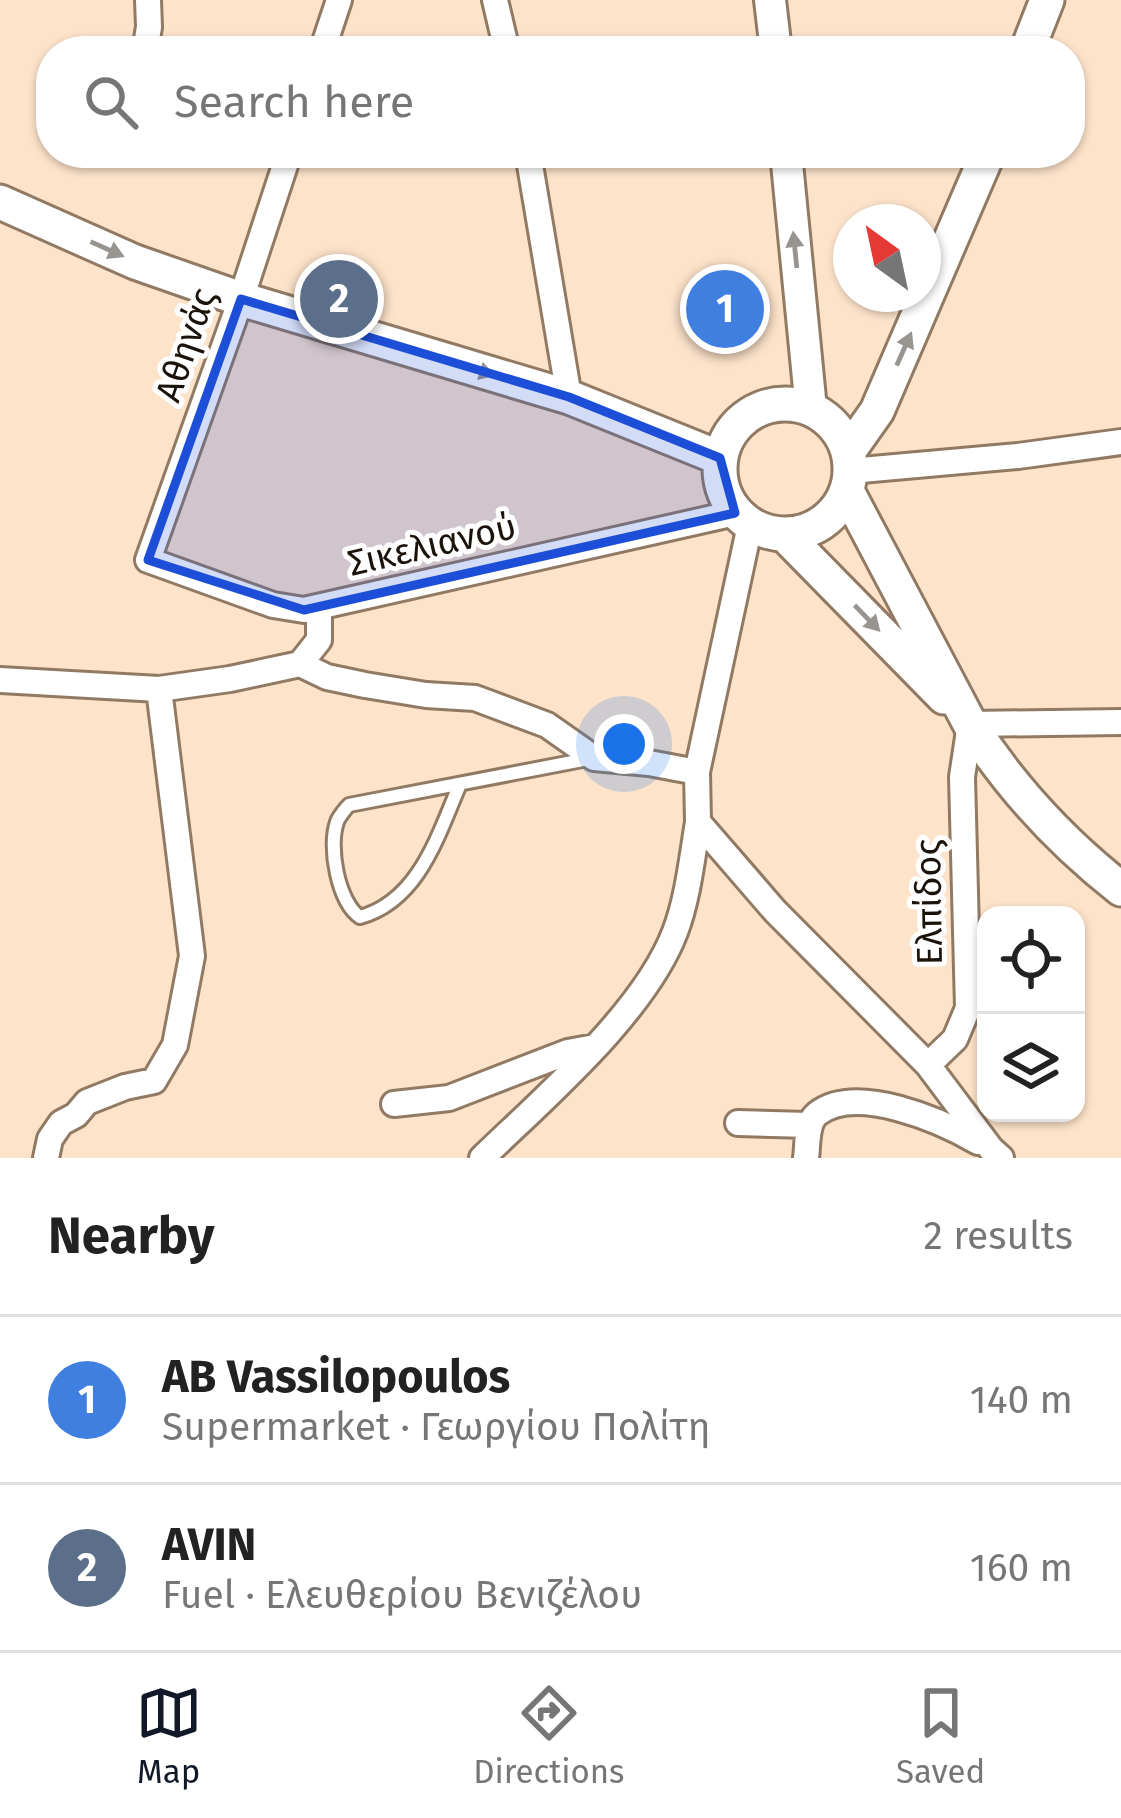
<!DOCTYPE html>
<meta charset="utf-8">
<style>
body{margin:0;font-family:"Fira Sans",sans-serif;background:#f2f2f2;color:#222}
.controls{position:absolute;right:36px;bottom:36px;display:grid;overflow:hidden;border-radius:24px;box-shadow:0 3px 9px #0004}
.controls button{width:108px;height:108px;display:grid;place-items:center;padding:0;border:0;border-bottom:3px solid #e0e0e0;background:#fff;color:#222;font:60px sans-serif}
.compass{position:absolute;left:833px;top:204px;width:108px;height:108px;border-radius:50%;background:#fff;box-shadow:0 3px 9px #0004;rotate:327deg}
.you{position:absolute;left:624px;top:744px;width:42px;height:42px;margin:-30px;border:9px solid #fff;border-radius:50%;background:#1a73e8;box-shadow:0 0 0 18px #1a73e833}
.badge{display:grid;place-items:center;width:78px;height:78px;border-radius:50%;background:#111827;color:#fff;font-size:39px;font-weight:700}
.pin{position:absolute;translate:-50% -50%;border:6px solid #fff;box-shadow:0 3px 12px #0006}
.list{margin:0;padding:0;list-style:none}
h2{display:flex;justify-content:space-between;align-items:center;height:156px;margin:0;padding:0 48px;font-size:51px}
h2 small{font-size:39px;font-weight:400;color:#767676}
.list li{display:grid;grid-template-columns:78px 1fr auto;gap:36px;align-items:center;box-sizing:border-box;height:168px;padding:0 48px;border-top:3px solid #e0e0e0}
.list b{display:block;font-size:45px;white-space:nowrap}
.list p{margin:0;font-size:39px;white-space:nowrap;color:#767676}
.list em{font-size:39px;font-style:normal;color:#767676}
.icon{flex:none;width:66px;height:66px;fill:none;stroke:currentColor;stroke-width:2;stroke-linecap:round;stroke-linejoin:round}
.map{position:relative;flex:none;width:1121px;height:1158px;overflow:hidden}
.search{position:absolute;background:#fff;box-shadow:0 3px 9px #0004;left:36px;right:36px;top:36px;height:132px;display:flex;align-items:center;gap:30px;box-sizing:border-box;padding:0 42px;border-radius:48px;color:#767676;font-size:45px}
.sheet{height:492px;background:#fff}
nav{display:flex;justify-content:space-around;align-items:center;box-sizing:border-box;height:168px;border-top:3px solid #e0e0e0;background:#fff;font-size:33px;color:#767676}
nav a{display:grid;justify-items:center;gap:6px}
nav .on{color:#111827}
.map>svg:first-child{display:block}
.building{fill:#c3aa91;stroke:#8f7861;stroke-width:3}
.lines{fill:none;stroke-linecap:round;stroke-linejoin:round}
.service-casing{stroke:#917a63;stroke-width:18}
.minor-casing{stroke:#917a63;stroke-width:30}
.tertiary-casing{stroke:#917a63;stroke-width:36}
.secondary-casing{stroke:#917a63;stroke-width:39}
.service{stroke:#fff;stroke-width:12}
.minor{stroke:#fff;stroke-width:24}
.tertiary{stroke:#fff;stroke-width:30}
.secondary{stroke:#fff;stroke-width:33}
.oneway{fill:#989490}
.marked{fill:#1d4ed8;fill-opacity:0.2;stroke:#1d4ed8;stroke-width:9;stroke-linejoin:round}
.labels{text-anchor:middle;dominant-baseline:central;stroke-width:10;stroke-linejoin:round;paint-order:stroke}
.street-label{font-size:36px;fill:#1b1209;stroke:#fff}
</style>
<div class="map">
<svg width="1121" height="1158" viewBox="0 0 1121 1158">
<rect width="100%" height="100%" fill="#fde3ca"/>
<path class="building" d="M321 282 371 297 363 323 313 308Z"/>
<g class="lines">
<g class="service-casing">
<path id="service" d="M460 784C438 835 419 901 360 917 338 902 328 847 337 822 338 818 346 808 349 805L593 758"/>
</g>
<g class="minor-casing">
<path id="minor" d="M495 0 507 51
M145 51 149 27 148 0
M322 51 339 0
M289 153 241 299 148 560 273 605 304 610 735 513
M528 153 569 397
M850 471 1018 456 1121 442
M750 525 697 772 698 822 775 911 928 1065 991 1149 1001 1158
M300 664 327 677 365 685 426 695 475 698 547 725 594 758 649 763 697 772
M0 680 159 689 230 679 300 664 319 640V608
M928 1065 955 1039 968 1008 962 777 970 724 1121 722
M394 1104 449 1098 568 1052 595 1047
M738 1123 809 1125
M46 1158 50 1139 61 1123 76 1115 87 1102 125 1087 154 1081 175 1045 192 956 159 689
M482 1158C544 1098 644 1013 675 932 688 898 692 858 698 822
M806 1158C808 1144 806 1123 817 1114 856 1083 942 1121 978 1142"/>
</g>
<g class="tertiary-casing">
<path id="tertiary" d="M770 0 776 51
M786 153 811 409"/>
</g>
<g class="secondary-casing">
<path id="secondary" d="M1027 51 1047 0
M0 202 135 262 241 299 569 397 720 458
M720 469a65 65 0 1 1 130 0a65 65 0 1 1-130 0Z
M848 452 877 411 988 153
M847 491 970 724C1011 788 1061 842 1121 889
M785 535 944 697"/>
</g>
<use href="#service" class="service"/>
<use href="#minor" class="minor"/>
<use href="#tertiary" class="tertiary"/>
<use href="#secondary" class="secondary"/>
</g>
<defs><path id="oneway-solid" d="M-6-.8H1V-3.2L6.5 0L1 3.2V.8H-6Z" transform="scale(3)"/></defs>
<g class="oneway">
<use href="#oneway-solid" transform="translate(107 249) rotate(24)"/>
<use href="#oneway-solid" transform="translate(795 250) rotate(-96)"/>
<use href="#oneway-solid" transform="translate(904 349) rotate(-66)"/>
<use href="#oneway-solid" transform="translate(477 370) rotate(17)"/>
<use href="#oneway-solid" transform="translate(867 618) rotate(46)"/>
</g>
<path class="marked" d="M241 299 569 397 720 458 735 513 304 610 148 560Z"/>
<g class="labels">
<g class="street-label">
<text transform="translate(186 345) rotate(-71)">Αθηνάς</text>
<text transform="translate(432 545) rotate(-13)">Σικελιανού</text>
<text transform="translate(929 902) rotate(-91)">Ελπίδος</text>
</g>
</g>
</svg>
<div class="controls">
<button><svg class="icon" aria-label="locate" viewBox="0 0 24 24"><circle cx="12" cy="12" r="6"/><path d="M12 2v4M12 18v4M2 12h4M18 12h4"/></svg></button>
<button><svg class="icon" aria-label="layers" viewBox="0 0 24 24"><path d="M12 4l9 5-9 5-9-5zM3 14l9 5 9-5"/></svg></button>
</div>
<svg class="compass" viewBox="-18 -18 36 36"><path d="M0-13l5 13h-10z" fill="#e53935"/><path d="M0 13l5-13h-10z" fill="#767676"/></svg>
<div class="you"></div>
<div class="pin badge" style="left:725px;top:309px;background:#3f7fe0">1</div>
<div class="pin badge" style="left:339px;top:299px;background:#5c6f8a">2</div>
<div class="search"><svg class="icon" aria-label="search" viewBox="0 0 24 24"><circle cx="10" cy="10" r="6"/><path d="M15 15l6 6"/></svg>Search here</div>
</div>
<section class="sheet">
<h2>Nearby<small>2 results</small></h2>
<ul class="list">
<li><span class="badge" style="background:#3f7fe0">1</span><div><b>AB Vassilopoulos</b><p>Supermarket · Γεωργίου Πολίτη</p></div><em>140 m</em></li>
<li><span class="badge" style="background:#5c6f8a">2</span><div><b>AVIN</b><p>Fuel · Ελευθερίου Βενιζέλου</p></div><em>160 m</em></li>
</ul>
</section>
<nav>
<a class="on"><svg class="icon" aria-label="map" viewBox="0 0 24 24"><path d="M3 6l6-2 6 2 6-2v14l-6 2-6-2-6 2zM9 4v14M15 6v14"/></svg>Map</a>
<a><svg class="icon" aria-label="directions" viewBox="0 0 24 24"><path d="M12 3l9 9-9 9-9-9zM9 14v-3h6M13 9l2 2-2 2"/></svg>Directions</a>
<a><svg class="icon" aria-label="saved" viewBox="0 0 24 24"><path d="M7 4h10v16l-5-4-5 4z"/></svg>Saved</a>
</nav>
